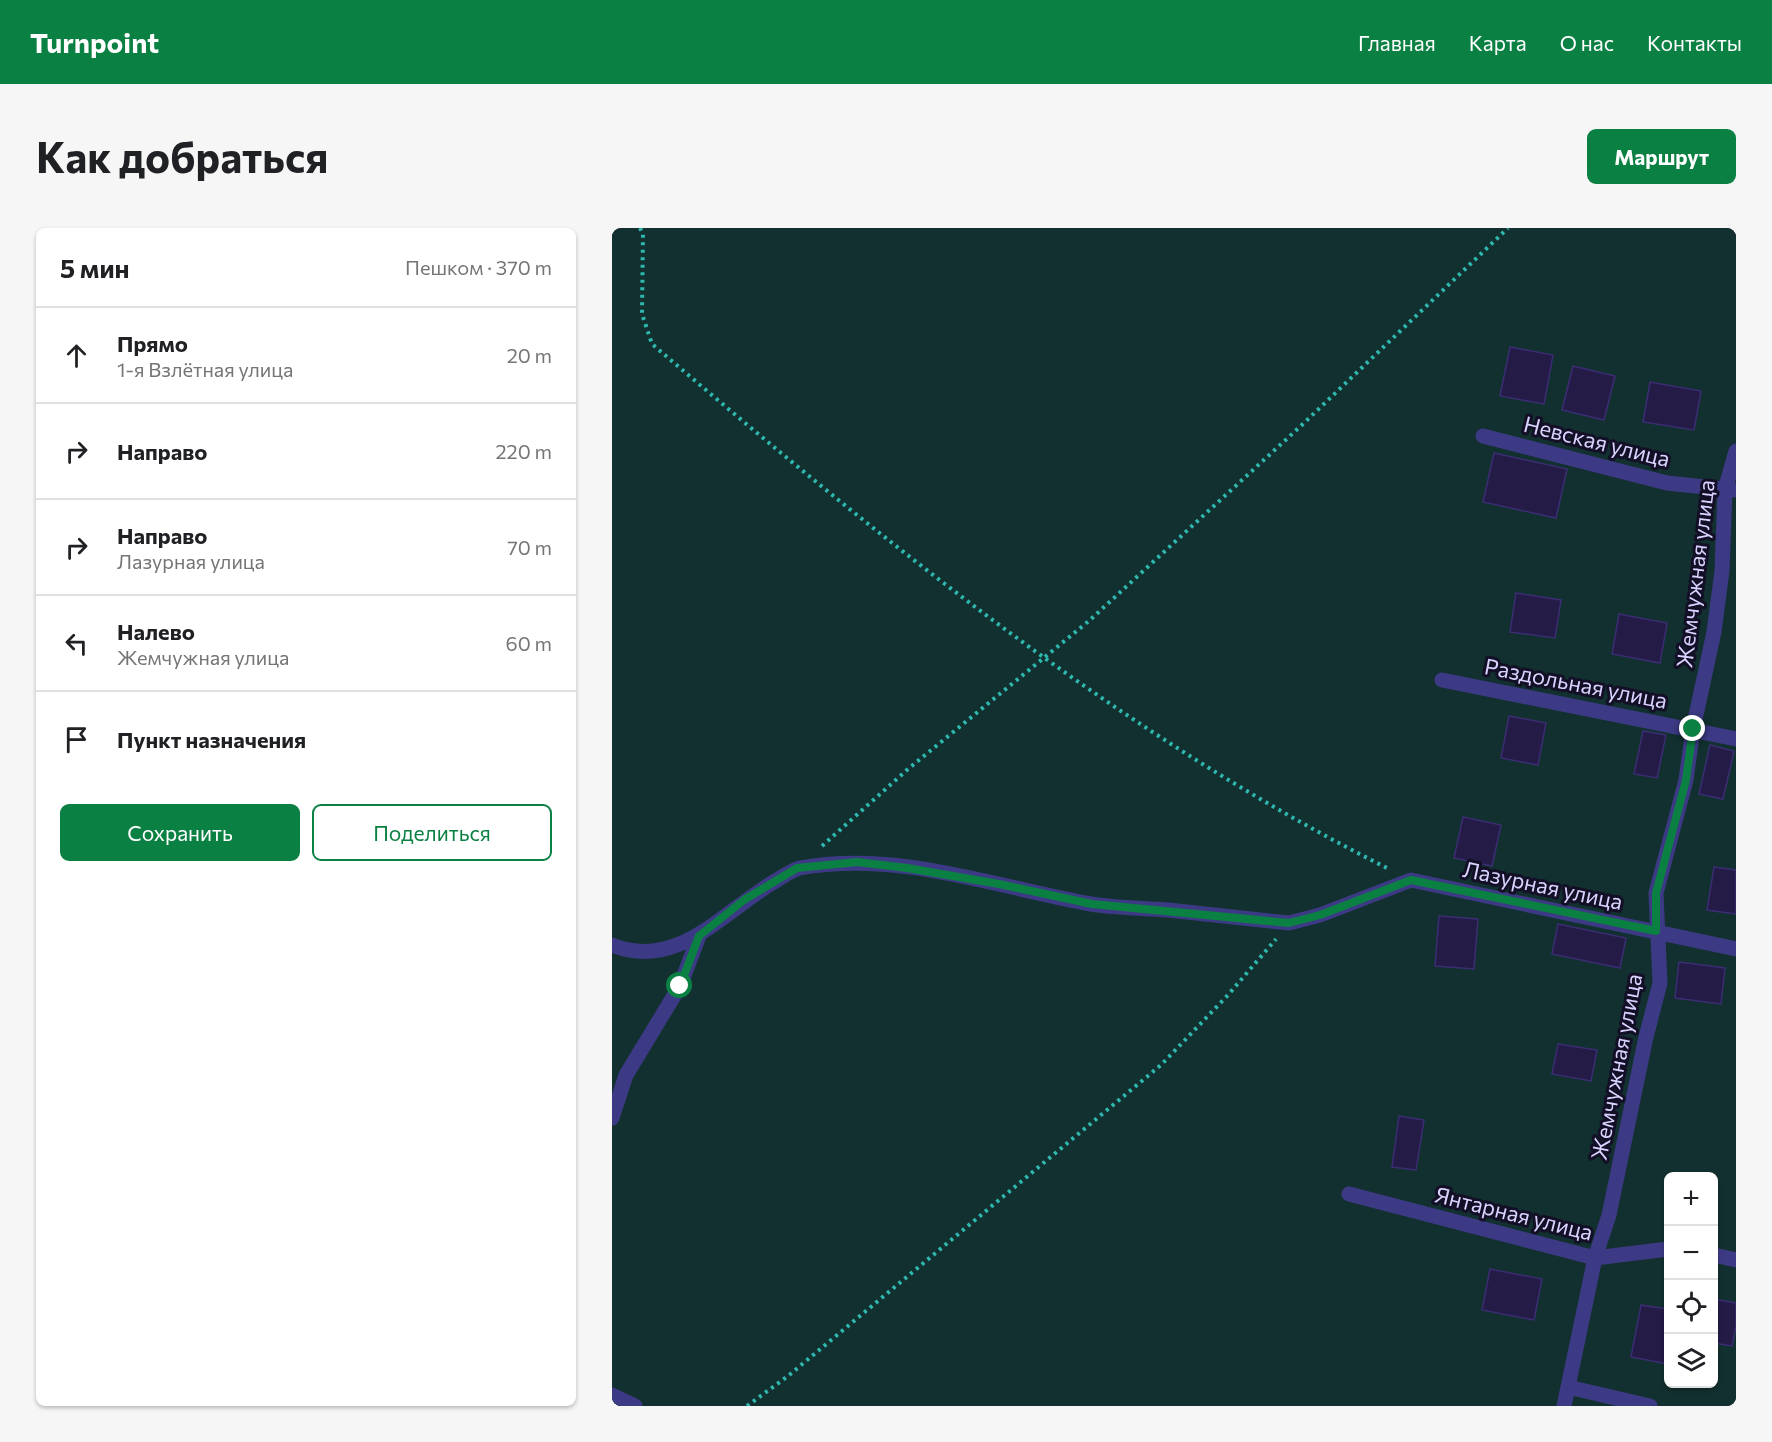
<!DOCTYPE html>
<html lang="ru">
<meta charset="utf-8">
<style>
body{margin:0;font-family:Commissioner,sans-serif;background:#f6f6f6;color:#202124}
.controls{position:absolute;right:18px;bottom:18px;display:grid;overflow:hidden;border-radius:9px;box-shadow:0 2px 4px #0004}
.controls button{width:54px;height:54px;display:grid;place-items:center;padding:0;border:0;border-bottom:2px solid #e0e0e0;background:#fff;color:#202124;font:30px sans-serif}
.stop{position:absolute;width:18px;height:18px;margin:-14px;border:4px solid #0b8043;border-radius:50%;background:#fff}
.stop.end{background:#0b8043;border-color:#fff;box-shadow:0 2px 6px #0008}
.list{margin:0;padding:0;list-style:none}
h2{display:flex;justify-content:space-between;align-items:center;height:78px;margin:0;padding:0 24px;font-size:26px}
h2 small{font-size:20px;font-weight:400;color:#757577}
.list li{display:grid;grid-template-columns:39px 1fr auto;gap:18px;align-items:center;box-sizing:border-box;height:96px;padding:0 24px;border-top:2px solid #e0e0e0}
.list b{display:block;font-size:22px;white-space:nowrap}
.list p{margin:0;font-size:20px;white-space:nowrap;color:#757577}
.list em{font-size:20px;font-style:normal;color:#757577}
.actions{display:flex;gap:12px;padding:18px 24px}
.actions a{flex:1;padding:14px 0;border:2px solid #0b8043;border-radius:9px;text-align:center;font-size:21px;color:#0b8043}
.actions .main{background:#0b8043;color:#fff}
.icon{flex:none;width:33px;height:33px;fill:none;stroke:currentColor;stroke-width:2;stroke-linecap:round;stroke-linejoin:round}
.map{position:relative;flex:none;width:1124px;height:1178px;overflow:hidden;border-radius:9px}
header{display:flex;align-items:center;gap:36px;box-sizing:border-box;height:84px;padding:0 30px;background:#0b8043;color:#fff}
header strong{font-size:28px}
nav{display:flex;gap:33px;margin-inline-start:auto;font-size:21px}
.intro{display:flex;align-items:center;justify-content:space-between;box-sizing:border-box;height:144px;padding:0 36px}
h1{margin:0;font-size:42px}
.button{padding:15px 27px;border-radius:9px;background:#0b8043;color:#fff;font-size:21px;font-weight:700}
main{display:flex;gap:36px;padding:0 36px}
aside{flex:1;background:#fff;border-radius:9px;box-shadow:0 2px 4px #0004}
.map>svg:first-child{display:block}
.green{fill:#12302f;fill-rule:evenodd}
.building{fill:#241b47;stroke:#3b2d73;stroke-width:1.5}
.lines{fill:none;stroke-linecap:round;stroke-linejoin:round}
.path{stroke:#2fb8b0;stroke-width:4;stroke-dasharray:3 4.5;stroke-linecap:butt}
.street{stroke:#3d3a85;stroke-width:15}
.route{stroke:#0b8043;stroke-width:8}
.labels{text-anchor:middle;dominant-baseline:central;stroke-width:6;stroke-linejoin:round;paint-order:stroke}
.street-label{font-size:22px;fill:#d9d4ff;stroke:#130f26}
</style>
<header>
<strong>Turnpoint</strong>
<nav><a>Главная</a><a>Карта</a><a>О нас</a><a>Контакты</a></nav>
</header>
<div class="intro"><h1>Как добраться</h1><a class="button">Маршрут</a></div>
<main>
<aside>
<h2>5 мин<small>Пешком · 370 m</small></h2>
<ul class="list">
<li><svg class="icon" aria-label="ahead" viewBox="0 0 24 24"><path d="M12 20V5M6 11l6-6 6 6"/></svg><div><b>Прямо</b><p>1-я Взлётная улица</p></div><em>20 m</em></li>
<li><svg class="icon" aria-label="right" viewBox="0 0 24 24"><path d="M7 20v-9h11M14 6l5 5-5 5"/></svg><div><b>Направо</b></div><em>220 m</em></li>
<li><svg class="icon" aria-label="right" viewBox="0 0 24 24"><path d="M7 20v-9h11M14 6l5 5-5 5"/></svg><div><b>Направо</b><p>Лазурная улица</p></div><em>70 m</em></li>
<li><svg class="icon" aria-label="left" viewBox="0 0 24 24"><path d="M17 20v-9H6M10 6l-5 5 5 5"/></svg><div><b>Налево</b><p>Жемчужная улица</p></div><em>60 m</em></li>
<li><svg class="icon" aria-label="arrive" viewBox="0 0 24 24"><path d="M6 21V4h12l-3 4 3 4H6"/></svg><div><b>Пункт назначения</b></div></li>
</ul>
<div class="actions"><a class="main">Сохранить</a><a>Поделиться</a></div>
</aside>
<div class="map">
<svg width="1124" height="1178" viewBox="0 0 1124 1178">
<rect width="100%" height="100%" fill="#130f26"/>
<path class="green" d="M0 0H1124V1178H0ZM1056 948H1102V1156H1056Z"/>
<path class="building" d="M898 119 941 127 932 176 888 168Z
M961 138 1003 148 992 192 950 182Z
M1038 154 1089 163 1082 202 1031 194Z
M882 225 955 241 944 290 871 274Z
M904 365 949 372 943 410 898 404Z
M1007 386 1055 395 1048 435 1000 426Z
M897 488 934 495 926 537 889 530Z
M1031 503 1054 507 1045 550 1022 546Z
M1098 517 1122 523 1111 571 1087 566Z
M851 589 889 597 880 638 842 630Z
M1102 639 1124 642V686L1095 682Z
M827 688 866 691 862 741 823 738Z
M946 696 1014 710 1008 740 940 726Z
M1067 734 1113 740 1109 776 1063 770Z
M946 816 985 822 979 853 940 846Z
M787 888 812 892 804 942 780 939Z
M878 1041 930 1051 922 1092 870 1082Z
M1102 1071 1124 1075V1098L1120 1118 1102 1115Z
M1029 1077 1056 1081V1136L1019 1129Z"/>
<g class="lines">
<path class="path" d="M28 0 31 6 30 86 40 116C269 312 506 505 777 641
M210 618 296 541 478 392 692 195 896 0
M135 1178 176 1148 549 837 616 767 664 711"/>
<path class="street" d="M871 208 1055 255 1122 262
M830 452 1124 511
M0 717C64 743 110 685 160 655 169 650 179 642 188 640 285 622 384 659 479 676 504 680 530 680 556 682 596 686 637 691 677 695L708 687 799 652 1124 721
M0 890 14 847 68 758 87 708
M737 966 983 1030 1056 1021
M1102 1027 1124 1032
M956 1159 1038 1178
M0 1167 23 1178
M952 1178 983 1030 997 987 1034 809 1048 755 1044 665 1074 552 1081 501 1102 404 1110 343 1113 262 1124 223"/>
</g>
<g class="lines">
<path class="route" d="M68 758 87 708 132 672 185 640 245 634 295 640 387 656 480 676 677 695 708 687 799 652 1044 703V665L1074 552 1081 501"/>
</g>
<g class="labels">
<g class="street-label">
<text transform="translate(985 213) rotate(14)">Невская улица</text>
<text transform="translate(1083 346) rotate(-83)">Жемчужная улица</text>
<text transform="translate(964 455) rotate(11)">Раздольная улица</text>
<text transform="translate(931 657) rotate(12)">Лазурная улица</text>
<text transform="translate(1004 839) rotate(-79)">Жемчужная улица</text>
<text transform="translate(902 985) rotate(14)">Янтарная улица</text>
</g>
</g>
</svg>
<div class="controls">
<button>+</button>
<button>−</button>
<button><svg class="icon" aria-label="locate" viewBox="0 0 24 24"><circle cx="12" cy="12" r="6"/><path d="M12 2v4M12 18v4M2 12h4M18 12h4"/></svg></button>
<button><svg class="icon" aria-label="layers" viewBox="0 0 24 24"><path d="M12 4l9 5-9 5-9-5zM3 14l9 5 9-5"/></svg></button>
</div>
<div class="stop" style="left:68px;top:758px"></div>
<div class="stop end" style="left:1081px;top:501px"></div>
</div>
</main>
